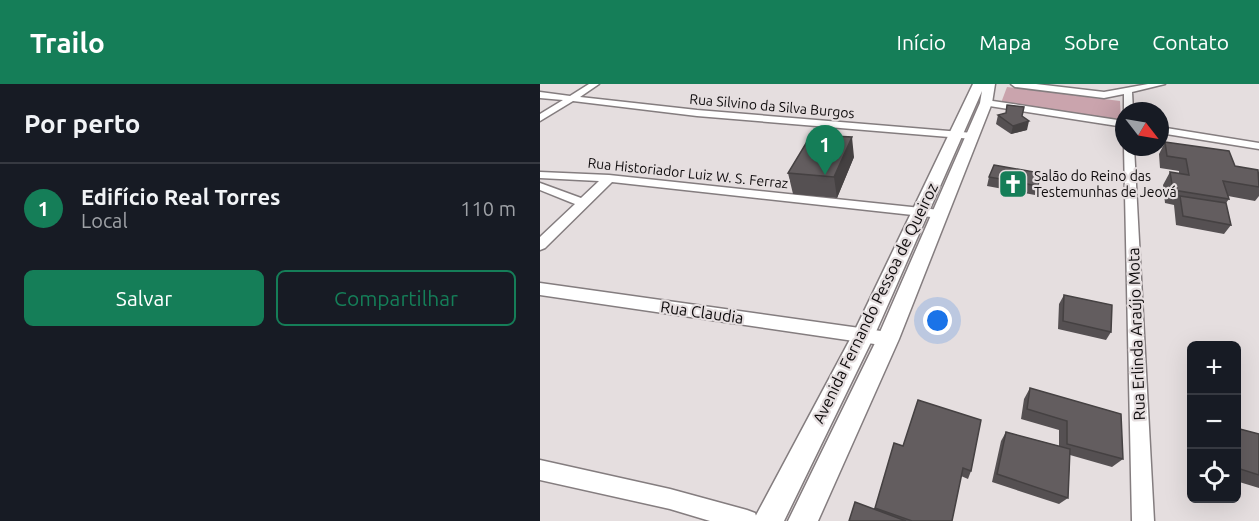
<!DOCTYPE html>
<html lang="pt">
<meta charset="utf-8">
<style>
body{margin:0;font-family:Ubuntu,sans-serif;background:#242831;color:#f1f3f6}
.controls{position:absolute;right:18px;bottom:18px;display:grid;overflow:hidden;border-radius:9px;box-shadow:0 6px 24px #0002}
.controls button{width:54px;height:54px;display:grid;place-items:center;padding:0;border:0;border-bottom:2px solid #363941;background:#171b24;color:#f1f3f6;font:30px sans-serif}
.compass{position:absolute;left:575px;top:18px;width:54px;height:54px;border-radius:50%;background:#171b24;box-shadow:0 6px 24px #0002;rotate:121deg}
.you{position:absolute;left:398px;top:237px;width:21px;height:21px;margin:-15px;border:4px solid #fff;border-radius:50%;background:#1a73e8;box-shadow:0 0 0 9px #1a73e833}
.badge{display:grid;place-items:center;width:39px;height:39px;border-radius:50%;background:#157e58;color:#fff;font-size:20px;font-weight:700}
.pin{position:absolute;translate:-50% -50px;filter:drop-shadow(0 2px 3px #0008)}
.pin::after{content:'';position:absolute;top:32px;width:21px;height:18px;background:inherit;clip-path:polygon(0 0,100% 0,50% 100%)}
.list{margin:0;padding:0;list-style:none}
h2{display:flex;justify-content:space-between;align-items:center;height:78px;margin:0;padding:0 24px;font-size:26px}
h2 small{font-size:20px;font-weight:400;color:#9ea1a6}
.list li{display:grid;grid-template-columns:39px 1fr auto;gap:18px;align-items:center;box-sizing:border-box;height:90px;padding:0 24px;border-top:2px solid #363941}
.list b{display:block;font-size:22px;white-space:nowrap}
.list p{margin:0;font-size:20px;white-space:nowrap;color:#9ea1a6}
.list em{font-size:20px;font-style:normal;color:#9ea1a6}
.actions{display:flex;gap:12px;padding:18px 24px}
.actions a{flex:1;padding:14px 0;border:2px solid #157e58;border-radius:9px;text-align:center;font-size:21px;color:#157e58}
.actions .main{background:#157e58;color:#fff}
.icon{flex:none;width:33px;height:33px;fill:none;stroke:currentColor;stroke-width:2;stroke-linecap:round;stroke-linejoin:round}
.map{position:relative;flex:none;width:719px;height:437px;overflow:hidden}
header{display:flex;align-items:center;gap:36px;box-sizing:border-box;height:84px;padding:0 30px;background:#157e58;color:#fff}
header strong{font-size:28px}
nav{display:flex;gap:33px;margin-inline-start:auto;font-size:21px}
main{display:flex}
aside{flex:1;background:#171b24}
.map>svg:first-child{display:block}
.green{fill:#caa4ad}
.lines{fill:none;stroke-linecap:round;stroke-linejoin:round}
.street-casing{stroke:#847d7f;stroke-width:3}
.secondary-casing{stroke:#847d7f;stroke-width:3}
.street{fill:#fff;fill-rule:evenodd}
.secondary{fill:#fff;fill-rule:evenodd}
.wall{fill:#555052}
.shaded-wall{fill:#454142}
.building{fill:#635d5f;stroke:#454142;stroke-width:1.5}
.labels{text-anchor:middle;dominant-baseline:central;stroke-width:4.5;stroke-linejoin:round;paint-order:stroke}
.far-street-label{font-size:14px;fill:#0e0b0c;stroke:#e5dedf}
.far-poi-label{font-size:14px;fill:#0e0b0c;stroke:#e5dedf;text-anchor:start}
.street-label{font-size:16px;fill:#0e0b0c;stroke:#e5dedf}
</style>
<header>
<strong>Trailo</strong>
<nav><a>Início</a><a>Mapa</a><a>Sobre</a><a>Contato</a></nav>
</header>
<main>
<aside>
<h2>Por perto<small></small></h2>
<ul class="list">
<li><span class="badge">1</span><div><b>Edifício Real Torres</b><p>Local</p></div><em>110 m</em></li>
</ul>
<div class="actions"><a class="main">Salvar</a><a>Compartilhar</a></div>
</aside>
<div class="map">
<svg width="719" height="437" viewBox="0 0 719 437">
<rect width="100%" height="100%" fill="#e5dedf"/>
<path class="green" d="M467 3 580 17 581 37 461 19Z"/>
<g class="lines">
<g class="street-casing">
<path id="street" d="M49 0H59L40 13 157 26 433 49 438 52 433 55 157 32 33 17 0 37V30L23 16 0 14V8L30 12Z
M471 0H496L564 8 608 0H625L592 8 593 27 584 28V10L564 14 475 3Z
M446 16 584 37V43L443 21 442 19Z
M620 43 719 59V65L620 49Z
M584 63H594L614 437H592Z
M0 88 69 91 400 126 406 130 400 134 72 98 5 164 0 166V153L35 120 0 106V99L41 114 59 97 0 94Z
M0 199 348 248 354 250 356 255 354 260 348 262 0 211Z
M0 376 130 405 207 426 215 429 218 437H170L130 425 0 396Z"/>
</g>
<g class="secondary-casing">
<path id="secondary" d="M433 0H455L452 19 359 255 278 437H248L337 255 440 19 442 7 335 250 244 437H213L315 246Z"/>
</g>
<use href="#street" class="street"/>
<use href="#secondary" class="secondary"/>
</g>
<path class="wall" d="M458 31 482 32 487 46 471 50 456 40Z
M625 58 695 82 719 88V112L715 117 688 112 689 115 686 119 691 141 684 150 636 141 634 121 625 119 623 101 630 88 639 90V87L620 84 619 70Z
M314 73 297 114 253 110 248 89Z
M449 93 498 102 495 111 447 102Z
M524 211 571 248 566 256 518 245 519 220Z
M490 304 583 375 572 383 530 371 528 414 519 420 452 398 461 357 466 348 519 362V346L481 335 484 315Z
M696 344 719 350V404L696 397Z
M354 359 431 387 428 395 421 392 412 437H309L336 426 335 424Z"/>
<path class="shaded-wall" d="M489 37 487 46 471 50 473 42Z
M312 53 314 73 297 114 294 93Z"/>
<path class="building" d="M467 21 484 23 482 32 489 37 473 42 458 31 466 29Z
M271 51 312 53 294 93 248 89Z
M625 58 689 67 695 82 718 86 719 103 683 97 689 115 633 106 630 88 649 91 646 75 627 72Z
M454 81 500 89 498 102 449 93Z
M640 112 686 119 691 141 643 132Z
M524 211 572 221 571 248 523 237Z
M490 304 581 330 583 375 527 360V337L487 325Z
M378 316 441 336 431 387 423 384 412 437H372L335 424 354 359 363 362Z
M696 344 719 350V391L700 385 696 363Z
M466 348 530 365 528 414 457 390Z
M315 418 366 437H309Z"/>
<defs>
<g id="church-square" transform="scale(1.5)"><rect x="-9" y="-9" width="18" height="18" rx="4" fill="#157e58" stroke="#e5dedf"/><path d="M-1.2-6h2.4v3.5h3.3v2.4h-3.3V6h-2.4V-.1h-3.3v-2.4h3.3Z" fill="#fff"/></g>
</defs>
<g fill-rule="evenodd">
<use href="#church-square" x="473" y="100"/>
</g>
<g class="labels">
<g class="far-street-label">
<text transform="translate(232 22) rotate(5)">Rua Silvino da Silva Burgos</text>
<text transform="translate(148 89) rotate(6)">Rua Historiador Luiz W. S. Ferraz</text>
</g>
<g class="far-poi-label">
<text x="494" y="92">Salão do Reino das<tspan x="494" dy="16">Testemunhas de Jeová</tspan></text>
</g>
<g class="street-label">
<text transform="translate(335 219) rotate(-64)">Avenida Fernando Pessoa de Queiroz</text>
<text transform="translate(162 228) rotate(8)">Rua Claudia</text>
<text transform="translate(596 250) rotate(-92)">Rua Erlinda Araújo Mota</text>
</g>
</g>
</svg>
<div class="controls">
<button>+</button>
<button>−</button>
<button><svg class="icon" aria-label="locate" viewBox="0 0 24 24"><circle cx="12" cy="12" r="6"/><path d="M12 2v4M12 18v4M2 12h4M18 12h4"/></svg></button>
</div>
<svg class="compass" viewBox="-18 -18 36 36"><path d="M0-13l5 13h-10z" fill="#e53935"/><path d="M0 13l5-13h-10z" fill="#9ea1a6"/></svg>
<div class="you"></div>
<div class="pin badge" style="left:285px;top:91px">1</div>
</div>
</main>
